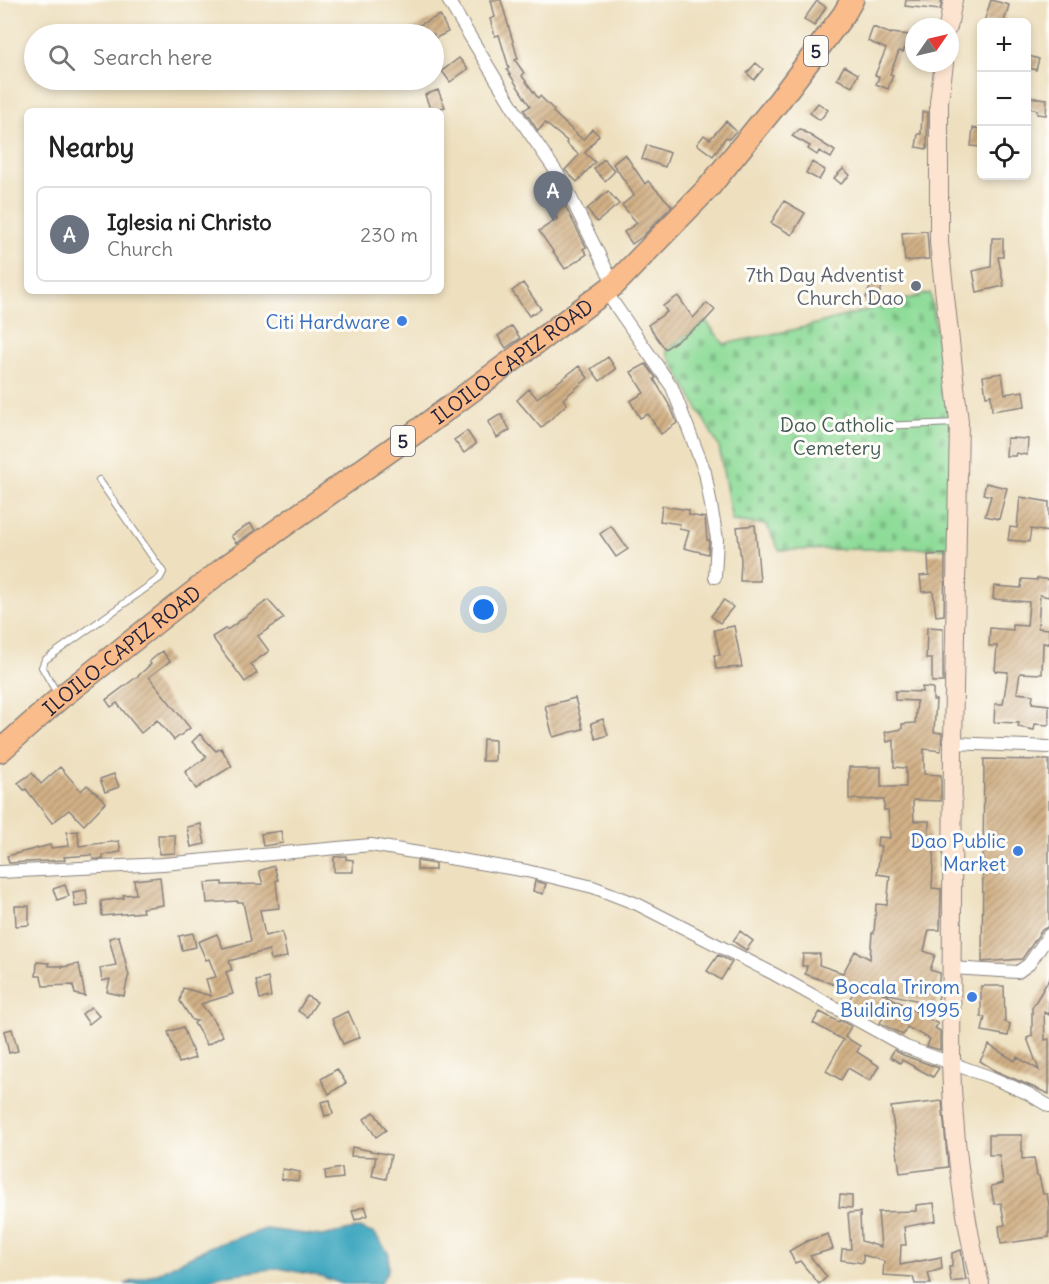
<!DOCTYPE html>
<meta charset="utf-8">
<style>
body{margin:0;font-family:Delius,sans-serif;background:#f2f2f2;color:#222}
.controls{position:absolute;right:18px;top:18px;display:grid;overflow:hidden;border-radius:9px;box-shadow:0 3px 9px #0003}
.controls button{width:54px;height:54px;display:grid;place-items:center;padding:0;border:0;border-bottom:2px solid #e0e0e0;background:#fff;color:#222;font:30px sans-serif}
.compass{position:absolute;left:905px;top:18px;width:54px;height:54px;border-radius:50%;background:#fff;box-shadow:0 3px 9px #0003;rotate:56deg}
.you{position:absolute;left:484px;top:610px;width:21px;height:21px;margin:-15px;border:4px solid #fff;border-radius:50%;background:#1a73e8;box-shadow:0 0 0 9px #1a73e833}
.badge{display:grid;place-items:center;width:39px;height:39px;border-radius:50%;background:#b45309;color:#fff;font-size:20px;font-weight:700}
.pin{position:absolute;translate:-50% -50px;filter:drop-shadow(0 2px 3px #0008)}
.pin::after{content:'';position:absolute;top:32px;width:21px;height:18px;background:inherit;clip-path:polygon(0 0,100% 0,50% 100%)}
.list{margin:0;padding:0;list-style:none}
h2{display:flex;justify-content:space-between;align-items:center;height:78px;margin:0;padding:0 24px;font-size:26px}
h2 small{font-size:20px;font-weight:400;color:#767676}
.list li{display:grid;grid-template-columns:39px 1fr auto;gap:18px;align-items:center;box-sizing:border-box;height:96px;margin:0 12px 12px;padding:0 12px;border:2px solid #e0e0e0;border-radius:9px}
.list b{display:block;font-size:22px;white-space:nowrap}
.list p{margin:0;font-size:20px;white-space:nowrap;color:#767676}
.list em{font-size:20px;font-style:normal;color:#767676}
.icon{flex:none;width:33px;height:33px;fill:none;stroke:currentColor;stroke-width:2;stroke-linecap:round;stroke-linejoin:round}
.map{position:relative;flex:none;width:1049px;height:1284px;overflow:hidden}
.search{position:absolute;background:#fff;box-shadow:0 3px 9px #0003;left:24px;top:24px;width:420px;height:66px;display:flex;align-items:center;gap:15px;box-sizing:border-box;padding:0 21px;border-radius:33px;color:#767676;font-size:22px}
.panel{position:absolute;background:#fff;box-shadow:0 3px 9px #0003;left:24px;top:108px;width:420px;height:186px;border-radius:9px}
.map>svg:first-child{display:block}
.cemetery{fill:url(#cemetery-stones);stroke:#587f6a;stroke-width:1.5}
.water{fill:#3fa8c0;stroke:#30657e;stroke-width:1.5}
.building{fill:url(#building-hatch)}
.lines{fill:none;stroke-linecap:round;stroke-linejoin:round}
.lane-casing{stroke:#88817d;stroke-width:8}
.street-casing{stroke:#88817d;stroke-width:14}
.secondary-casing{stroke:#88817d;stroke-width:20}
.highway-casing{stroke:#88817d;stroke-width:25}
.lane{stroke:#fff;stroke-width:6}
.street{stroke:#fff;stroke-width:12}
.secondary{stroke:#fde4d0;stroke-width:18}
.highway{stroke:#f9bc8a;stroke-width:22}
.worship-dot{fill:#6b7280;stroke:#fdfcf7;stroke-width:2}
.shop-dot{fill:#3f7fe0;stroke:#fdfcf7;stroke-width:2}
.labels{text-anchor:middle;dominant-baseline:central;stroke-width:6;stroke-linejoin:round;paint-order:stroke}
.shield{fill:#fdfcf7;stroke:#646373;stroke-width:1.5}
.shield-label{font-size:18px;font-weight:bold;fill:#22223b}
.worship-label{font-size:20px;fill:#5b616d;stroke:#fdfcf7;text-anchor:end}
.shop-label{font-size:20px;fill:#366cbe;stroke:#fdfcf7;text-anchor:end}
.street-label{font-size:20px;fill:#22223b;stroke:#fdfcf7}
.park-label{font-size:20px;fill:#435a57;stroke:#fdfcf7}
</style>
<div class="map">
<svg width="1049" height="1284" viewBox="0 0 1049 1284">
<defs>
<pattern id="cemetery-stones" width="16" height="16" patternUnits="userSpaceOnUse" patternTransform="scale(1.5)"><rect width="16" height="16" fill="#8fdc99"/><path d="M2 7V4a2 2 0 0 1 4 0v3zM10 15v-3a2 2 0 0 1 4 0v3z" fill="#7bbc85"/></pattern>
<pattern id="building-hatch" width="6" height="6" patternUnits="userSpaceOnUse" patternTransform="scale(1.5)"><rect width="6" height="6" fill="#d2b186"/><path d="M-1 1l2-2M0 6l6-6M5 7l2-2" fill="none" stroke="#aa906f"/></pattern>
</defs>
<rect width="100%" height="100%" fill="#fdfcf7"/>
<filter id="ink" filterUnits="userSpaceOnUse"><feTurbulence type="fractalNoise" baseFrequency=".0167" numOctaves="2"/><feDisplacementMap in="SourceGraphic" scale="12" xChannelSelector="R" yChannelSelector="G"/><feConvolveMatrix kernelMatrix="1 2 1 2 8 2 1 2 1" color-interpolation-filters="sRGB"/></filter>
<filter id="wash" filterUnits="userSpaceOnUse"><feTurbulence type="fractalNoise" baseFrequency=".008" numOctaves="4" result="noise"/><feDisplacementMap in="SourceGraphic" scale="24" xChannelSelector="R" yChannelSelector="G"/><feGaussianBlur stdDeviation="1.35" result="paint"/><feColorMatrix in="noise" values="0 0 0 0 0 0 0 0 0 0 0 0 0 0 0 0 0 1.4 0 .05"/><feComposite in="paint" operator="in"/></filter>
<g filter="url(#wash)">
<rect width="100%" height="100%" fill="#eee0bf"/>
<path class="cemetery" d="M930 293 952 431 953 548 779 550 767 525 732 521 719 447 666 351 706 321 724 344 797 329Z"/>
<path class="water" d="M359 1228 375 1234 389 1254 388 1270 380 1284H342L320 1276 278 1268 220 1276 202 1284H125L158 1273 209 1247 266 1229 322 1236Z"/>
<g id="blocks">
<path class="building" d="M491 0H501L518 59 515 60 524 73 522 76 538 98 540 96 554 110 553 112 583 140 592 129 599 135 585 153 595 162 577 182 565 170 579 155 566 143 567 141 545 123 538 131 524 110 530 106 507 70 509 68 499 35 495 36 490 19 495 17Z
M906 0H942L940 10 905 6Z
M991 0 1009 5 1004 22H984Z
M817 1 826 7 814 26 804 19Z
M440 15 448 32 434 39V34H401Z
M873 27 891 34V33L910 35 903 52 899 51 890 74 893 75 888 89 876 84 879 77 875 75 886 49 868 41Z
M1026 55 1039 59 1036 70 1026 67Z
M459 58 468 69 450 82 442 71Z
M756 63 763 69 754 80 747 73Z
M844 66 858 74 852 87 837 79Z
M438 90 445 107 431 111 425 95Z
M1029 97 1047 99 1046 115 1037 114V110L1027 107Z
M818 103 828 110 820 120 810 113Z
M922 112H928L927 149 916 147 918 134H921Z
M726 121 736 131 729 139 726 137 713 156 697 144 704 135 710 139Z
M973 128 981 129V147L971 146Z
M800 129 835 151 831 158 819 151 817 155 808 149 810 146 792 136Z
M647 145 670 153 665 167 642 159Z
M625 154 645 184 648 181 672 206 642 237 632 244 624 232 637 223 622 205 634 195 613 164Z
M604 159 615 171 605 181 594 169Z
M812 162 825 170 819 180 806 173Z
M843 169 850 175 841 184 834 178Z
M553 182 586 247 583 249 587 254 565 269 539 231 557 219 553 210 555 209 544 187Z
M608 191 619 204 597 222 587 209Z
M784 201 805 213 792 235 771 223Z
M927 231 929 259 905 261 902 233Z
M992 238H1003V257H998L1004 286 977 292 973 271 991 267Z
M874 278 884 282 878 297 880 303 868 306 866 297Z
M523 283 541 309 529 316 512 291Z
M678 296 693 318 707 303 715 310 703 323 665 349 648 325 667 312 663 306Z
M512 326 520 338 506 348 498 336Z
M608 357 616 369 600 381 591 369Z
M646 364 656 378 654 379 671 408 677 423 661 434 648 414 640 418 630 401 644 393 631 372Z
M579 366 588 378 563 399 567 404 541 428 517 400 529 389 537 398Z
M1002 373 1005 394 1023 391 1025 406 992 411 991 395 986 396 983 376Z
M501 414 510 430 497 438 488 422Z
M467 431 476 444 464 453 454 440Z
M1007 438 1028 439 1027 455 1016 453 1015 456H1006Z
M986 483 1007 488 999 519 985 516 991 496 983 494Z
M1020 497 1049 502V532L1031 529 1029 542 1008 540 1010 527 1017 528Z
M662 506 689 510V515L705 518 707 540H709L708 554 684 548 689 531 679 529 680 524 660 521Z
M250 523 255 530 236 543 231 536Z
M755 525 760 581H740L741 560 737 527Z
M611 526 628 549 616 557 600 534Z
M945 554 944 615 936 616 933 591 922 592 920 576 929 575 928 555Z
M1037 578 1049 580V597L1040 595 1038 628 1049 629V644L1043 643 1042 674 1020 673 1017 693 1033 695 1032 703 1049 705V725L1035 724 1034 730 1018 727 1019 723 994 722 995 704H1003L1008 672 995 671 997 646H989L990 628 1013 630V625L1027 626 1029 602 993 599 994 586 1021 588 1022 579 1037 580Z
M268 600 284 618 258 636 269 651 251 664 257 673 245 682 212 637 226 628 227 630Z
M724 600 733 607 720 623 711 616Z
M734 626 742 667 716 669 714 655H720L714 630Z
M927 627 943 628V682H932V659H926Z
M162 651 170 661 149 677 190 728 174 740 157 720 141 733 117 703 111 707 106 700 138 676 151 664 149 662Z
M922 687 933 688V700H936L934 732 942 733 941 751 924 749V774L941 775V801L913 800 914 821H929V846H934L932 888 941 889 940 930H929L924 951 935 955 930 970 940 973 938 985 940 986V993L936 1005 881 992 938 1024 935 1028 940 1031V1050L927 1046 930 1039 907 1027 903 1035 880 1023 886 1012 865 1002 859 1011 848 1006 846 1004 854 992 837 981 835 985 805 974 807 966H802L803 954H820L819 965 843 973 855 951 870 959 872 933H874L876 904 887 905 890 876 877 874 881 846H877L878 837 890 838 888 810H884V800L849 799V767H881V787H906V768L894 767V740L887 742 885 732 902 729V724L915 723 917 701 895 700V691L922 692Z
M575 698 583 729 553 737 545 706Z
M603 719 608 735 596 739 591 723Z
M200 734 216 751 221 748 232 766 196 789 185 772 207 757 192 742Z
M483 739 495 740V761H482Z
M984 759 1049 760V926L1042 930 1022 959 982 962Z
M60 767 81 791 87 785 106 802 84 825 69 810 52 823 26 789 24 790 18 783 32 773 41 784Z
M114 774 119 787 105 792 100 779Z
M201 824 205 844 191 847 187 827Z
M78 831 79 846 119 841 121 852 103 855V859H93L92 855 64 857 65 860 9 863 7 856 50 845 51 848 69 846 67 832Z
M281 831 283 843 263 846 261 834Z
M158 835H175V853L159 854Z
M346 856V859L353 860V872H334V857Z
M417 861 435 864V870H417Z
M274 866 278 880 276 881 279 908 260 910 265 936 282 932 287 957 271 960 269 950 229 961 232 970 226 972 233 994 201 1004 212 1018 223 1036 207 1045 194 1023 197 1021 192 1020 180 1001 183 988 211 996 206 979 216 977 209 959 206 960 198 942 217 934 223 948 251 941 243 902H237V901L207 903 205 883 222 882V885L263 884 259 871Z
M160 877 163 905 142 908 143 912 102 916 101 901 124 898 123 895 136 894 134 880Z
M535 881 546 884 543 894 533 891Z
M65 885 69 896 57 900 53 889Z
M86 890 88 905 75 907 73 892Z
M15 906H29V925L16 926Z
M740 931 753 941 746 950 733 941Z
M193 933 196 947 182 950 179 936Z
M119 936 129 976 128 977 124 996 107 992 110 979 102 981 100 968 116 965 109 938Z
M718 955 732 962 721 980 707 971Z
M37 962 49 963V966H62V967L79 964 85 996 75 994 73 985 43 986 41 976H36Z
M268 978 271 997 260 999 256 981Z
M1049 979V1015L1044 1012 1045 1040 1049 1039V1094L996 1071 980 1061 989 1045 1015 1061 1017 1057 1039 1070 1027 1038 1032 1036V1008Z
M981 986H1004L1005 1022 1010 1024 1008 1036 982 1031 985 1017H981Z
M307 996 317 1002 307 1017 298 1011Z
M91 1007 99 1016 89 1024 82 1014Z
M348 1011 360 1037 343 1044 332 1019Z
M820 1012 839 1022 840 1020 851 1026 845 1037 860 1046 857 1052 879 1066 870 1081 848 1068 841 1080 826 1071 843 1040 813 1023Z
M183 1027 195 1058 179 1063 168 1032Z
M12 1029 18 1051 9 1053 4 1031Z
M894 1050 903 1055 939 1068 933 1077 902 1060 900 1063 890 1057Z
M337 1069 346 1083 329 1094 321 1079Z
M330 1100 333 1114 325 1116 321 1102Z
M942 1101 948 1167 900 1173 891 1107Z
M374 1112 386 1130 376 1137 364 1119Z
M989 1135H1022V1159L1034 1158 1037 1176H1039L1043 1194H1047L1049 1205V1237L1001 1244 999 1226 1005 1225 1001 1203 994 1204 991 1186 1003 1183 999 1155H989Z
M352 1147 391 1155 386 1179 372 1176 376 1157 351 1156Z
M342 1168 343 1178 326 1180 325 1171Z
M283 1169 300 1172 298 1181 281 1179Z
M840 1195 852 1196V1208L839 1207Z
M934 1203 936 1221 904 1227 906 1245H901L900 1265 941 1257 942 1269 928 1273 931 1284H915L913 1277 883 1275 884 1261 863 1255V1263L841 1260 842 1249H851L848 1213 860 1212 861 1241 881 1247 878 1212 916 1211V1205Z
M365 1206 368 1215 355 1220 352 1211Z
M828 1234 833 1249 810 1256 827 1277 819 1284 800 1261 795 1263 789 1251 807 1241Z
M961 1250 966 1280 951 1282 949 1267H952V1253Z"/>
</g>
</g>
<g filter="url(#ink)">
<use href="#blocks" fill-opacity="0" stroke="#88817d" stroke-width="1.5"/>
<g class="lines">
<g class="lane-casing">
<path id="lane" d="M880 426 956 423
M58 695 42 667 45 660 160 578 163 572 99 480"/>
</g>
<g class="street-casing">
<path id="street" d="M448 0 520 119 562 180 614 285
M606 292 672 387 705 472 717 539 715 577
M953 743 1049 747
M0 872 163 864 371 845 527 871 593 887 637 904 774 974 906 1047 990 1077 1027 1093 1049 1106
M951 968 1018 972 1029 964 1049 935"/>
</g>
<g class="secondary-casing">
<path id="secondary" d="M948 27 953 0
M944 63 939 102V243L959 422 953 743 951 1062C953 1136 963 1212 980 1284"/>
</g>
<g class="highway-casing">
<g id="highway">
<path id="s1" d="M0 751 60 698 227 566 416 432 614 285 709 187 778 102 844 14 852 0"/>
</g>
</g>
<use href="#lane" class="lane"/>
<use href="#street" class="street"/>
<use href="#secondary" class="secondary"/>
<use href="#highway" class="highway"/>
</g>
</g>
<circle class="worship-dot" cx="916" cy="286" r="6"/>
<g class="shop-dot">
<circle cx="402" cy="321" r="6"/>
<circle cx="1018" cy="851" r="6"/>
<circle cx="972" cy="997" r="6"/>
</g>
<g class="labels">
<g class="shield">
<rect x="804" y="36" width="24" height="30" rx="4.5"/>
<rect x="391" y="426" width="24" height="30" rx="4.5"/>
</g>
<g class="shield-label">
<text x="816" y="51">5</text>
<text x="403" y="441">5</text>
</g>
<g class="worship-label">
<text x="904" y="274">7th Day Adventist<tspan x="904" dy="23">Church Dao</tspan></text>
</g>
<g class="shop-label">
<text x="390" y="321">Citi Hardware</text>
<text x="1006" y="840">Dao Public<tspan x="1006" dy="23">Market</tspan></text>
<text x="960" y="986">Bocala Trirom<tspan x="960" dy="23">Building 1995</tspan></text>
</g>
<g class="street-label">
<text stroke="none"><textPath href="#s1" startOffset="644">ILOILO-CAPIZ ROAD</textPath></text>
<text stroke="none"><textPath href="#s1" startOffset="158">ILOILO-CAPIZ ROAD</textPath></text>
</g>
<g class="park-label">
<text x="837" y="424">Dao Catholic<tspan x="837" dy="23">Cemetery</tspan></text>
</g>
</g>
</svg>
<div class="controls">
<button>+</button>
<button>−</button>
<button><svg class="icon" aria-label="locate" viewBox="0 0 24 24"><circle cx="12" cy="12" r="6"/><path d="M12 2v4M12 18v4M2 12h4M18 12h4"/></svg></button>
</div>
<svg class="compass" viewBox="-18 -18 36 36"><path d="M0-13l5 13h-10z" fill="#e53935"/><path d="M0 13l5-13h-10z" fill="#767676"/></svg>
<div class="you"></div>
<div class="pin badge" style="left:553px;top:221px;background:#6b7280">A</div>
<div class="search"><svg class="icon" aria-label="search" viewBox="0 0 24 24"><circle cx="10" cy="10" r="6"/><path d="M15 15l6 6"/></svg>Search here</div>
<section class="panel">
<h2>Nearby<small></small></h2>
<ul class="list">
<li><span class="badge" style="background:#6b7280">A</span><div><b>Iglesia ni Christo</b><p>Church</p></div><em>230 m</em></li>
</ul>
</section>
</div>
